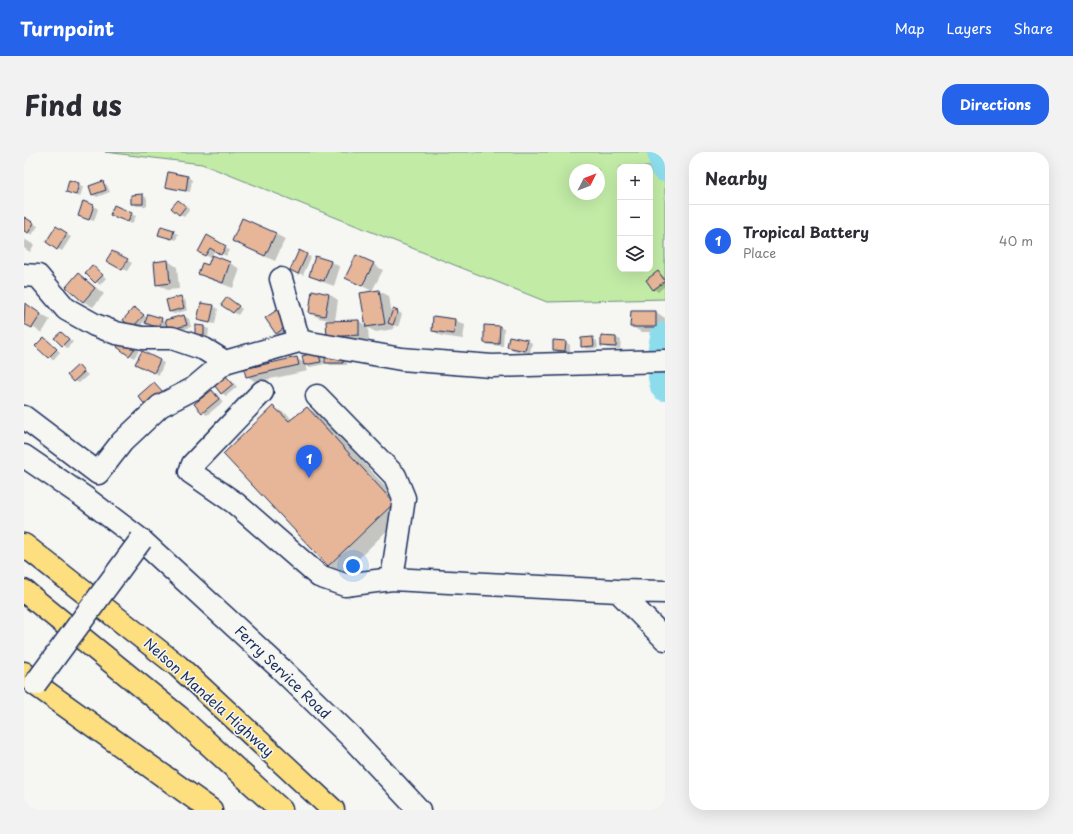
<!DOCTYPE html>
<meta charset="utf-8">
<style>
body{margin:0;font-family:"Playpen Sans",sans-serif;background:#f2f2f3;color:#2b2b33}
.controls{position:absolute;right:12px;top:12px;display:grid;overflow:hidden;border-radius:8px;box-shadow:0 4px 16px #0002}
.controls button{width:36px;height:36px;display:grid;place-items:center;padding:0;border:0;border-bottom:1px solid #e1e1e2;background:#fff;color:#2b2b33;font:20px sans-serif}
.compass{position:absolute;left:545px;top:12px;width:36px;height:36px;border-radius:50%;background:#fff;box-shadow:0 4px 16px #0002;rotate:48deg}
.you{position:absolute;left:329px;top:414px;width:14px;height:14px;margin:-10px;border:3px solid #fff;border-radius:50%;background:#1a73e8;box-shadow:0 0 0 6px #1a73e833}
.badge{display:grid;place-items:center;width:26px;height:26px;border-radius:50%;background:#2563eb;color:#fff;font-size:13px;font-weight:700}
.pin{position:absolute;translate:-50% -33px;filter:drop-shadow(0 1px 2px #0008)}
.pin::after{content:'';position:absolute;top:21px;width:14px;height:12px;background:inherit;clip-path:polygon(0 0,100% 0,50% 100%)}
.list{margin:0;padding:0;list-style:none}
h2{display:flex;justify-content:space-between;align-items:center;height:52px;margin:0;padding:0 16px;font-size:17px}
h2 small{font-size:13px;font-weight:400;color:#7c7c81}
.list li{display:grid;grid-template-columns:26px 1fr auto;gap:12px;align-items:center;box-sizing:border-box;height:72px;padding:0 16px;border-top:1px solid #e1e1e2}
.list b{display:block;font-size:15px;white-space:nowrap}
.list p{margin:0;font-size:13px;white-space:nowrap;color:#7c7c81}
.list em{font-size:13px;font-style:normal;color:#7c7c81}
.icon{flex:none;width:22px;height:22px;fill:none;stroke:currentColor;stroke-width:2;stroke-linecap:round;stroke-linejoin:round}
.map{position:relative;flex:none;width:641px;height:658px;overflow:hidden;border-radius:16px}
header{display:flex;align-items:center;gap:24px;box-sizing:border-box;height:56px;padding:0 20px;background:#2563eb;color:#fff}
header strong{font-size:19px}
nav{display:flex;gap:22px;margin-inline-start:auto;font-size:14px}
.intro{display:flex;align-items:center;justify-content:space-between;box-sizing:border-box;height:96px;padding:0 24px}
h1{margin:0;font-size:28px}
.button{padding:10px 18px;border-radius:16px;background:#2563eb;color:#fff;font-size:14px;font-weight:700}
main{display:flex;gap:24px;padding:0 24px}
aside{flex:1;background:#fff;border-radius:16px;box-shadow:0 4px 16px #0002}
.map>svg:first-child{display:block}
.green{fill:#c2eba6;stroke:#6e8d82;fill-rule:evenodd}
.shadow{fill:#0003}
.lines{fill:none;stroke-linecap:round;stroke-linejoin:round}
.river{stroke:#8ddceb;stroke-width:30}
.building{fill:#e7b698;stroke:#1b2f5e}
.minor-casing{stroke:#1b2f5e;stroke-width:25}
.highway-casing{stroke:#1b2f5e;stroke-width:25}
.minor{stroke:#f6f6f2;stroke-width:22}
.highway{stroke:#fddf80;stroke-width:22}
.minor-bridge-casing{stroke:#1b2f5e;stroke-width:25;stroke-linecap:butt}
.minor-bridge{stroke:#f6f6f2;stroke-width:22}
.labels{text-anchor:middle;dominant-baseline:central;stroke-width:3;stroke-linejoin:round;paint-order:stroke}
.street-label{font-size:14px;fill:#1b2f5e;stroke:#f6f6f2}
</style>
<header>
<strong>Turnpoint</strong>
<nav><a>Map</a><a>Layers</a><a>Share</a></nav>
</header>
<div class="intro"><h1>Find us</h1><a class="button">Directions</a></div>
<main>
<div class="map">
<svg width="641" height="658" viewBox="0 0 641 658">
<rect width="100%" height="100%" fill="#f6f6f2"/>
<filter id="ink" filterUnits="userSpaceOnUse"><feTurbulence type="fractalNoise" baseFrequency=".025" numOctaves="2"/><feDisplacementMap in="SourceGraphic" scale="8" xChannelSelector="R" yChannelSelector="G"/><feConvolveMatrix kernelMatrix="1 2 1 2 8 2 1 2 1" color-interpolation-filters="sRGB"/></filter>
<g filter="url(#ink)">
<path class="green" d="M81 0H641V147L523 150 178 12ZM596 15H626V117H596ZM551 18H575V42H551Z"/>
<path class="shadow" d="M144 22 164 25 168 28 166 40 147 37 142 34Z
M79 31 83 33 86 40 73 45 68 42Z
M55 32 59 35 56 45 43 39Z
M118 43 123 46V54H113L108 51Z
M158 51 166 57 160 65 155 62Z
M70 54 74 57 70 69 60 66Z
M107 62 112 64 108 72 87 63Z
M0 66 14 74 8 83 0 78Z
M32 76 47 85 38 99 23 90Z
M138 76 154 82 152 88 136 83Z
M251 82 261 87 251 109 219 94Z
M184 85 205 98 202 104 191 98 186 106 175 99Z
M0 87 10 93 6 100 0 96Z
M88 100 108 111 103 119 83 109Z
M282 103 287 105 279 123 272 120Z
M188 105 206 111 216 117 209 136 185 127 175 122 185 114Z
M144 109 153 115 155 137 143 138 133 132Z
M306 109 316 115 310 134 296 129 286 124Z
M349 112 359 118 348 139 332 131Z
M68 115 82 126 76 133 72 130Z
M634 120 641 126V134L634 140 630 137Z
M54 122 63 128 80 142 69 155 60 150 43 135Z
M355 139 365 144 368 163 370 158 378 162 374 175 369 173 370 177 352 180 344 176 345 188 314 190 304 184 335 169 342 174Z
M289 140 305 142 314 148 311 169 295 166 286 161Z
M157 145 161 148 164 158 150 162 146 160 143 149Z
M208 149 218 157 214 163 199 153Z
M1 152 26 168 18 181 0 170Z
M190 154 194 157 191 172 179 170 175 168Z
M115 159 123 166 113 178 109 175Z
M632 160 641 166V180H617L607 174Z
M266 162 262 186 252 181Z
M125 163 142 170 140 177 122 170Z
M160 164 165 167 167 175 149 180Z
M410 166 431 168 441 173 439 187 418 184 409 179Z
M172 174 180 175 185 177 184 185 177 184 172 182Z
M475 175 480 177 479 194 465 193 461 191Z
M37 181 49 190 43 196 39 193Z
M578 185 592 186 597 188 596 197 583 196 578 193Z
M20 186 36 200 29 208 25 205Z
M569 186 573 189 574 196 563 197 558 194Z
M503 188 508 191 506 201 489 198 484 195Z
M542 190 546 193V200H534L530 197Z
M104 191 115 199 110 206 95 195Z
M119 200 140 211 135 223 113 211Z
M298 203 301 212 286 215 282 214 284 219 232 230 223 224 272 206 280 211 279 204Z
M323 206V213H306L302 210Z
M54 214 64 223 55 231 50 229Z
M202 225 207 228 213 235 202 244 198 241Z
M188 239 193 242 199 250 183 263 178 260Z
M249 255 264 263 268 268 283 256 298 264 383 359 319 422 305 413Z"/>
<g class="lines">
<path class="river" d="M638 0 641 15
M638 201 641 185
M639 225 641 234"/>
</g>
<path class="building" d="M144 20 164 24 162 39 141 35Z
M45 28 55 31 52 43 42 40Z
M79 29 82 38 68 43 65 34Z
M119 42V52H107V43Z
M154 48 162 54 155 63 147 56Z
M59 49 70 53 65 68 54 64Z
M90 53 108 61 104 70 86 63Z
M0 65 10 71 4 81 0 79Z
M218 66 252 81 241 104 208 89Z
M32 74 43 81 33 98 22 90Z
M137 74 150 78 148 87 134 83Z
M183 83 202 94 197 103 186 96 181 104 174 100Z
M275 98 283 102 274 122 266 118Z
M88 99 104 107 98 118 82 109Z
M188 103 206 110 199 131 174 122 178 111 184 113Z
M332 103 350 111 338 134 321 126Z
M291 104 307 109 300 129 285 124Z
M144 108 146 131 132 133 130 110Z
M68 113 79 123 71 131 61 121Z
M634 119 641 129 629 138 622 128Z
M54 121 71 136 59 150 42 135Z
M288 138 305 142 301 164 285 161Z
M355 138 361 172 342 175 336 141Z
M157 144 160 156 145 160 142 148Z
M203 145 215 154 209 161 197 153Z
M1 151 17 162 8 176 0 172Z
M177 151 190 153 186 171 173 168Z
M110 155 120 163 108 176 99 168Z
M256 156 267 171 252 182 241 166Z
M369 157 374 159 369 173 364 171Z
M607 159H632V175H606Z
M124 162 138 166 135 176 121 171Z
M160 163 163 173 144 178 141 168Z
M409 164 431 167 430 182 408 179Z
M335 168V183L303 185 302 169Z
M171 173 180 174V183L171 182Z
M460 173 476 174 475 192 460 191Z
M37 180 45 187 38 194 30 186Z
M485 184 504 188 501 199 483 195Z
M577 184 592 185V195L577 194Z
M20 185 33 197 24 206 11 194Z
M569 185 570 194 557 195V186Z
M99 187 111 196 105 204 93 195Z
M529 188 542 189 541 199 529 198Z
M118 199 136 208 130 221 111 212Z
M294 200 297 210 280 213 278 204Z
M301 203H319V211H301Z
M273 205 275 213 222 225 220 217Z
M54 213 60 220 49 230 43 223Z
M202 224 209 232 197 242 191 234Z
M130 230 139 240 122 254 114 244Z
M188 238 195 247 178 261 170 252Z
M249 254 265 269 283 255 370 351 304 414 199 302Z"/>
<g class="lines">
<g class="minor-casing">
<path id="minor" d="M0 123 14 124 42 157 71 173 92 181 119 186H148L180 197 201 210
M257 127 275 189
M238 240 169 312 166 320 211 351 295 424 321 433 368 427 594 439 641 440
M293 244 371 324 380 346 368 427
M0 265 74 321 98 290 136 254 169 237 201 210 275 189 377 207 468 214 641 209
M0 304 60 345 117 388 257 517 326 584 395 658
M594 439 641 487"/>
</g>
<g class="highway-casing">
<path id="highway" d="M0 393 154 514 309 658
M0 439 155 565 257 658
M0 521 11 532 187 658"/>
</g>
<use href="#minor" class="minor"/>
<use href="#highway" class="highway"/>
<g class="minor-bridge-casing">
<path id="minor-bridge" d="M11 532 117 388"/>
</g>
<use href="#minor-bridge" class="minor-bridge"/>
</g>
</g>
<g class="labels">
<g class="street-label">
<text transform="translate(259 520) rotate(44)">Ferry Service Road</text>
<text transform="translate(185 545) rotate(42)">Nelson Mandela Highway</text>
</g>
</g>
</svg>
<div class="controls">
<button>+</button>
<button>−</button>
<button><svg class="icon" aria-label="layers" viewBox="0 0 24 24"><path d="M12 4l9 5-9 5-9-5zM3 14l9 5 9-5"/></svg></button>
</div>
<svg class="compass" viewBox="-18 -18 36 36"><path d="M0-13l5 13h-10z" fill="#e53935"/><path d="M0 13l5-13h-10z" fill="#7c7c81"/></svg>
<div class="you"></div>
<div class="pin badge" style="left:285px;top:326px">1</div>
</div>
<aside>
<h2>Nearby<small></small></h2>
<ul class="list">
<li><span class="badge">1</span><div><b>Tropical Battery</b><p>Place</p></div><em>40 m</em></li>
</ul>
</aside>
</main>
